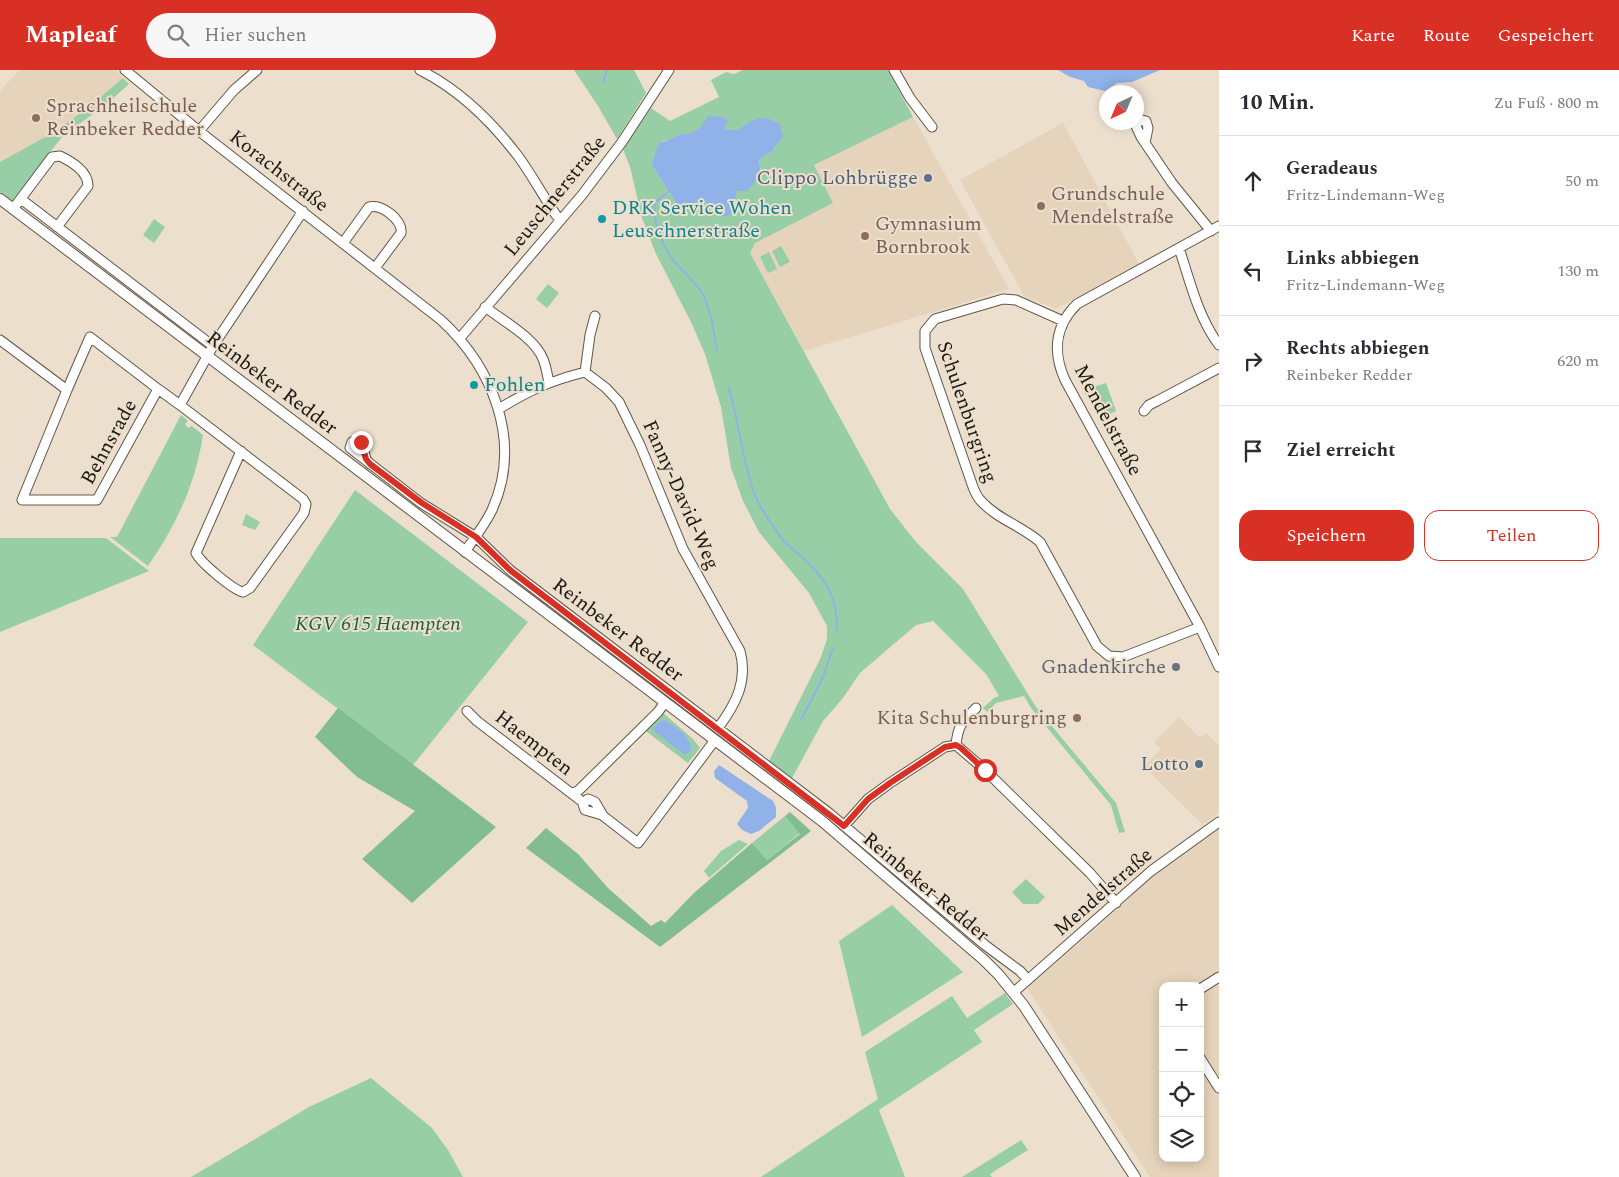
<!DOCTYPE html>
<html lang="de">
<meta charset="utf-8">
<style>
body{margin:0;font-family:Spectral,serif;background:#f7f7f7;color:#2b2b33}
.controls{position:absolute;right:15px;bottom:15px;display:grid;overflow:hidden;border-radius:10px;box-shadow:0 2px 12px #0003}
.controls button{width:45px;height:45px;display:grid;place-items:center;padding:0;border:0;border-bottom:1px solid #e1e1e2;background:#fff;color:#2b2b33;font:25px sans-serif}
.compass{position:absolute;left:1099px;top:15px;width:45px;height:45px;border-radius:50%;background:#fff;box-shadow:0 2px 12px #0003;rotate:224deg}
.stop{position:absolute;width:15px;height:15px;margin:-11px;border:4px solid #d93025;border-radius:50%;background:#fff}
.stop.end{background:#d93025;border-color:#fff;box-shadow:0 1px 5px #0008}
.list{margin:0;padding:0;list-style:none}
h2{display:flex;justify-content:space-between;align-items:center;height:65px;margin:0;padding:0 20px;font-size:21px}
h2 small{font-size:16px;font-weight:400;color:#7c7c81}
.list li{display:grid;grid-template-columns:32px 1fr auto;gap:15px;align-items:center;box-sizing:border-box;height:90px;padding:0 20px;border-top:1px solid #e1e1e2}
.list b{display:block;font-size:19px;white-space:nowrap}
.list p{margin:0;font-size:16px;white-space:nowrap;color:#7c7c81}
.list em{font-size:16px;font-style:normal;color:#7c7c81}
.actions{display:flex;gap:10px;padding:15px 20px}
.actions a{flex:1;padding:11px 0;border:1px solid #d93025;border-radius:15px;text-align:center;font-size:18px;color:#d93025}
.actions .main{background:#d93025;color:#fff}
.icon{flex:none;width:28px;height:28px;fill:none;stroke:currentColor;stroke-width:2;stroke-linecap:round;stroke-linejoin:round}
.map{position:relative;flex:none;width:1219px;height:1107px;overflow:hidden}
header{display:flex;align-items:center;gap:30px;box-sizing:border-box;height:70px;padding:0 25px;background:#d93025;color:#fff}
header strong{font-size:24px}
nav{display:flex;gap:28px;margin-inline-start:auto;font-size:18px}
.search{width:350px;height:45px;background:#f7f7f7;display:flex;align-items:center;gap:12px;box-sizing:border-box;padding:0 18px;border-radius:28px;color:#7c7c81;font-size:19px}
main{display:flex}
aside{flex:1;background:#fff}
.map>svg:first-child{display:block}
.built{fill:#e5d3bb;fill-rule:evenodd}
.green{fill:#98cea6;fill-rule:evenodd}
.forest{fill:#81bd91}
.water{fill:#90b2e9}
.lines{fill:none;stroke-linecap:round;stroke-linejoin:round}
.stream{stroke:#90b2e9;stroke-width:2}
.minor-casing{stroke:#615647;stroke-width:11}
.major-casing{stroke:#615647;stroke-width:12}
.minor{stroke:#fff;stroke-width:9}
.major{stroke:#fff;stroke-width:10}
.route{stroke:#d93025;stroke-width:6}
.education-dot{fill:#8d6e63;stroke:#ecdfcd;stroke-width:2}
.service-dot{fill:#5c6f8a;stroke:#ecdfcd;stroke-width:2}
.culture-dot{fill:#0f9aa8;stroke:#ecdfcd;stroke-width:2}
.worship-dot{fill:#6b7280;stroke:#ecdfcd;stroke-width:2}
.labels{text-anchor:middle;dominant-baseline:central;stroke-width:4;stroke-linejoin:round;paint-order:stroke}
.education-label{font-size:20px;fill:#785e54;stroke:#ecdfcd;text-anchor:start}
.street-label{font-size:20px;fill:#1c1711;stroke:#ecdfcd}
.service-label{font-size:20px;fill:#4e5e75;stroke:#ecdfcd;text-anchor:end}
.culture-label{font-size:20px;fill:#0d838f;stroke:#ecdfcd;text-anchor:start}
.park-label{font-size:20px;font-style:italic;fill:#1b5e35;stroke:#ecdfcd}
.worship-label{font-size:20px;fill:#5b616d;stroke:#ecdfcd;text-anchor:end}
</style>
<header>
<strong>Mapleaf</strong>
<div class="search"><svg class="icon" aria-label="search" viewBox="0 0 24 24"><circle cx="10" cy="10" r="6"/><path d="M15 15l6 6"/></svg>Hier suchen</div>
<nav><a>Karte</a><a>Route</a><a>Gespeichert</a></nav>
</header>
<main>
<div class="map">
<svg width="1219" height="1107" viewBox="0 0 1219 1107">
<rect width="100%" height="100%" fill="#ecdfcd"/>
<path class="built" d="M20 0H116L123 8 90 36 56 61 0 92V21Z
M913 47 1009 219 804 281 750 183 754 173 832 133 814 95Z
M1063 53 1139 194 1056 239 1024 226 960 110Z
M1179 647 1200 668 1206 663 1219 676V742L1203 755 1144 697 1161 679 1154 672Z
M1219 759V1107H1150L1027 918 1097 858 1157 802ZM1163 916H1200V1088H1163Z"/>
<path class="green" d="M574 0H634L646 23 617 69 598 36Z
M743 0H888L913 47 814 95 833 133 755 173 750 183 890 439 916 472 963 519 1036 637 1116 733 1125 762 1119 763 1111 735 1031 638 1024 626 996 633 987 642 983 638 994 628 999 626 986 604 933 551 916 555 860 603 843 628 823 651 792 708 769 691 821 587 827 569V556L809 523 759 462 743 431 731 398 721 337 705 284 691 252 656 184 642 148 630 97 623 79 651 38 670 51 719 27 711 10 726 2 734 4ZM747 53 781 70 774 77 773 81 759 89 761 102 736 121 719 145 707 136 705 130 698 129 679 137 653 97V88L663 71 669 70 680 64H688L701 57H724L725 59 737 60Z
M123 8 129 14 110 31 62 67 12 131 0 122V92L56 61 90 36Z
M154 149 165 157 154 173 143 165Z
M781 176 790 192 780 197 772 181Z
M769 182 777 199 768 203 760 187Z
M548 214 559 223 547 238 536 229Z
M1106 313 1116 341 1100 349 1083 320Z
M181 345 188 351 185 354 188 358 192 356 203 365C195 415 177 454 148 496L110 467H117Z
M355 420 528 552 413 695 253 575Z
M246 444 260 452 255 460 242 455Z
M0 468H106L149 501 0 562Z
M662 642 693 669 700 678 688 693 643 659Z
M785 746 800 763 767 790 752 773Z
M739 770 748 774 709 808 704 801 721 781Z
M1026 809 1045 827 1038 834H1023L1012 822Z
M892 835 963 902 862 967 839 871Z
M1005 923 1013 934 974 960 982 972 879 1040 905 1107H761L878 1029 865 982 952 926 967 948Z
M371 1008 432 1058 448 1080 463 1107H191L309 1037Z
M1021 1070 1028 1080 990 1104 992 1107H962Z"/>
<path class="forest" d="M338 638 496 757 412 833 362 789 415 741 357 707 315 667Z
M790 742 811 761 660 877 526 778 546 758 578 784 608 818 651 856 661 850 665 853 694 823 752 773 767 790 800 764 785 746Z"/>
<path class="water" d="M1058 0H1160L1132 12 1117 13 1105 21 1088 17 1084 11 1070 7Z
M708 46 721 47 727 49 728 53 724 57 725 59 737 60 747 53 758 48H767L780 54 783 66 781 70 774 77 773 81 759 89 761 105 747 121H736C736 133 734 156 716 142 710 138 707 137 705 130L698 129 695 134 685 140 679 137 653 97 652 92 659 73 669 70 680 64H688L701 57Z
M661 650C672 651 693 669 691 680L685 685 654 661V658Z
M719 695 773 731 776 737V747L759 761 751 764 742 760 737 754 748 738 747 731 715 708 714 701Z"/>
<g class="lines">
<path class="stream" d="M603 13 607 0
M669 121 655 133C653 153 662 176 674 191 683 202 695 211 702 223 712 240 713 262 717 280
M729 318C739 353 742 389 754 423 760 439 772 455 782 469 788 475 795 481 802 487 827 511 837 524 837 560
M801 650 823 607 833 578"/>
<g class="minor-casing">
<path id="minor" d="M125 0 199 61 441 250C493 298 523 372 492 440 485 455 474 468 465 482
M420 0C458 19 492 52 518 86 532 105 543 126 556 145L560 149
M894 0 910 28 932 57
M199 61 234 20 257 0
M1145 73 1148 58 1146 51 1142 50 1138 52 1136 56 1141 67 1172 113 1211 161
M21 129 213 276
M13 139 52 87 60 86C72 92 88 101 88 116L57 157
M1219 156 1077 234C1055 256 1052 281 1065 310L1200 557 1219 597
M343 173 369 137C381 133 403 150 401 163L375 198
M1179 178C1190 211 1198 247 1219 275
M485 237C502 250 535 268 543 289 546 296 547 304 549 312
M1063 251 1016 230 1003 229 935 249 925 261V278L973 417C975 422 977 427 981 431 997 449 1022 456 1040 472L1097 576 1109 586 1123 587 1200 557
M460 268 582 125 622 72 669 0
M0 270 67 320 22 430H97L158 319 90 267 67 320
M585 302 590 265 595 246
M158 319 180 335 213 276 303 141
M180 335 303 429 306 434 304 443 250 518 243 522C233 520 200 492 196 483L241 381
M499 339C527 321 552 310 585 302L606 318 619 332 640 375 683 479 740 581C748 611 736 634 718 658
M1144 341 1149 335 1157 331 1219 298
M370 394 366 389 362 373 358 371 352 372 350 378 421 433 476 467 510 500 829 743 985 875 1020 901 1028 910
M467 641 477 651 584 733
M956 675C958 655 962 652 976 638
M572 724 579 720 658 642 665 632
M602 745 585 740 583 734 588 729 595 732 602 744V745L638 773 715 670
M844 756 868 729 890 713 945 677 956 675 985 700 1090 803 1116 833
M1200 919 1219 907
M1014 922 1151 801 1219 752
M1200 988 1219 1018"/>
</g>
<g class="major-casing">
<path id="major" d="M0 129 822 751 984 890 999 905 1024 936 1135 1107"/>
</g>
<use href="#minor" class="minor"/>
<use href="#major" class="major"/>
</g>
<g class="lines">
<path class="route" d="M361 372 366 389 370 394 422 433 476 467 510 500 844 756 868 729 890 713 945 677 956 675 961 678 985 700"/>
</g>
<g class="education-dot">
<circle cx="36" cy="48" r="5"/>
<circle cx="1041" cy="136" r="5"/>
<circle cx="865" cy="166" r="5"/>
<circle cx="1077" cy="648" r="5"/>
</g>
<g class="service-dot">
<circle cx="928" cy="108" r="5"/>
<circle cx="1199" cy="694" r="5"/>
</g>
<g class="culture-dot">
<circle cx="602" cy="149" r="5"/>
<circle cx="474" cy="315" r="5"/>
</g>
<circle class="worship-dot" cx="1176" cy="597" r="5"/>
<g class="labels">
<g class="education-label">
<text x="46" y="36">Sprachheilschule<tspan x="46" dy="23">Reinbeker Redder</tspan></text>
<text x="1051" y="124">Grundschule<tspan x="1051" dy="23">Mendelstraße</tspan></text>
<text x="875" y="154">Gymnasium<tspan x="875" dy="23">Bornbrook</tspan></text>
<text x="1067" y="648" text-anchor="end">Kita Schulenburgring</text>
</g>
<g class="street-label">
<text transform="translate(279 101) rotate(38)">Korachstraße</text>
<text transform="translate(555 126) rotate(-51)">Leuschnerstraße</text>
<text transform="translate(272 313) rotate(37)">Reinbeker Redder</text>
<text transform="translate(967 342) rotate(71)">Schulenburgring</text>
<text transform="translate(1108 350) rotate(62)">Mendelstraße</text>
<text transform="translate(109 372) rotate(-61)">Behnsrade</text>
<text transform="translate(681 425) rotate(66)">Fanny-David-Weg</text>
<text transform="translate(618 560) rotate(37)">Reinbeker Redder</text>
<text transform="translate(534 673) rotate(38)">Haempten</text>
<text transform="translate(926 817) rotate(40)">Reinbeker Redder</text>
<text transform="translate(1103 822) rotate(-41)">Mendelstraße</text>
</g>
<g class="service-label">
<text x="918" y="108">Clippo Lohbrügge</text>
<text x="1189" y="694">Lotto</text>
</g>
<g class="culture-label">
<text x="612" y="138">DRK Service Wohen<tspan x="612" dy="23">Leuschnerstraße</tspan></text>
<text x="484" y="315">Fohlen</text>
</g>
<g class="park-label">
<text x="378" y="554">KGV 615 Haempten</text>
</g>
<g class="worship-label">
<text x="1166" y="597">Gnadenkirche</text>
</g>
</g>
</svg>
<div class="controls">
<button>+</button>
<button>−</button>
<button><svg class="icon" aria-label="locate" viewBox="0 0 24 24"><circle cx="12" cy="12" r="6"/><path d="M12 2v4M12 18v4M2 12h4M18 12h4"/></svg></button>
<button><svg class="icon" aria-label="layers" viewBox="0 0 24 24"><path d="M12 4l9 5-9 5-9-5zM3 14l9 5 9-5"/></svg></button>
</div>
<svg class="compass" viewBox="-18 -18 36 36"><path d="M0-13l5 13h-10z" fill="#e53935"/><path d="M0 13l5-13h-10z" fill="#7c7c81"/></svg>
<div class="stop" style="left:985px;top:700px"></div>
<div class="stop end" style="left:361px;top:372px"></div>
</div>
<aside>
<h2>10 Min.<small>Zu Fuß · 800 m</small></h2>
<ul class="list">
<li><svg class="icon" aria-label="ahead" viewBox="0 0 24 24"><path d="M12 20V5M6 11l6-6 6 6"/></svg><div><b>Geradeaus</b><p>Fritz-Lindemann-Weg</p></div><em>50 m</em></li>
<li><svg class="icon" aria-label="left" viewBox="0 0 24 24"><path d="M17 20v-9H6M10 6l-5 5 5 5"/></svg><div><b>Links abbiegen</b><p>Fritz-Lindemann-Weg</p></div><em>130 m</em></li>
<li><svg class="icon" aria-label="right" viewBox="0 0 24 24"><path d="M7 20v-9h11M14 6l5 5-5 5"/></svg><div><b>Rechts abbiegen</b><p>Reinbeker Redder</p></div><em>620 m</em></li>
<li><svg class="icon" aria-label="arrive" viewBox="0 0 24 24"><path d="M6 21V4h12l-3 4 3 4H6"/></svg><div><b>Ziel erreicht</b></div></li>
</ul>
<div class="actions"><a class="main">Speichern</a><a>Teilen</a></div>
</aside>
</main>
